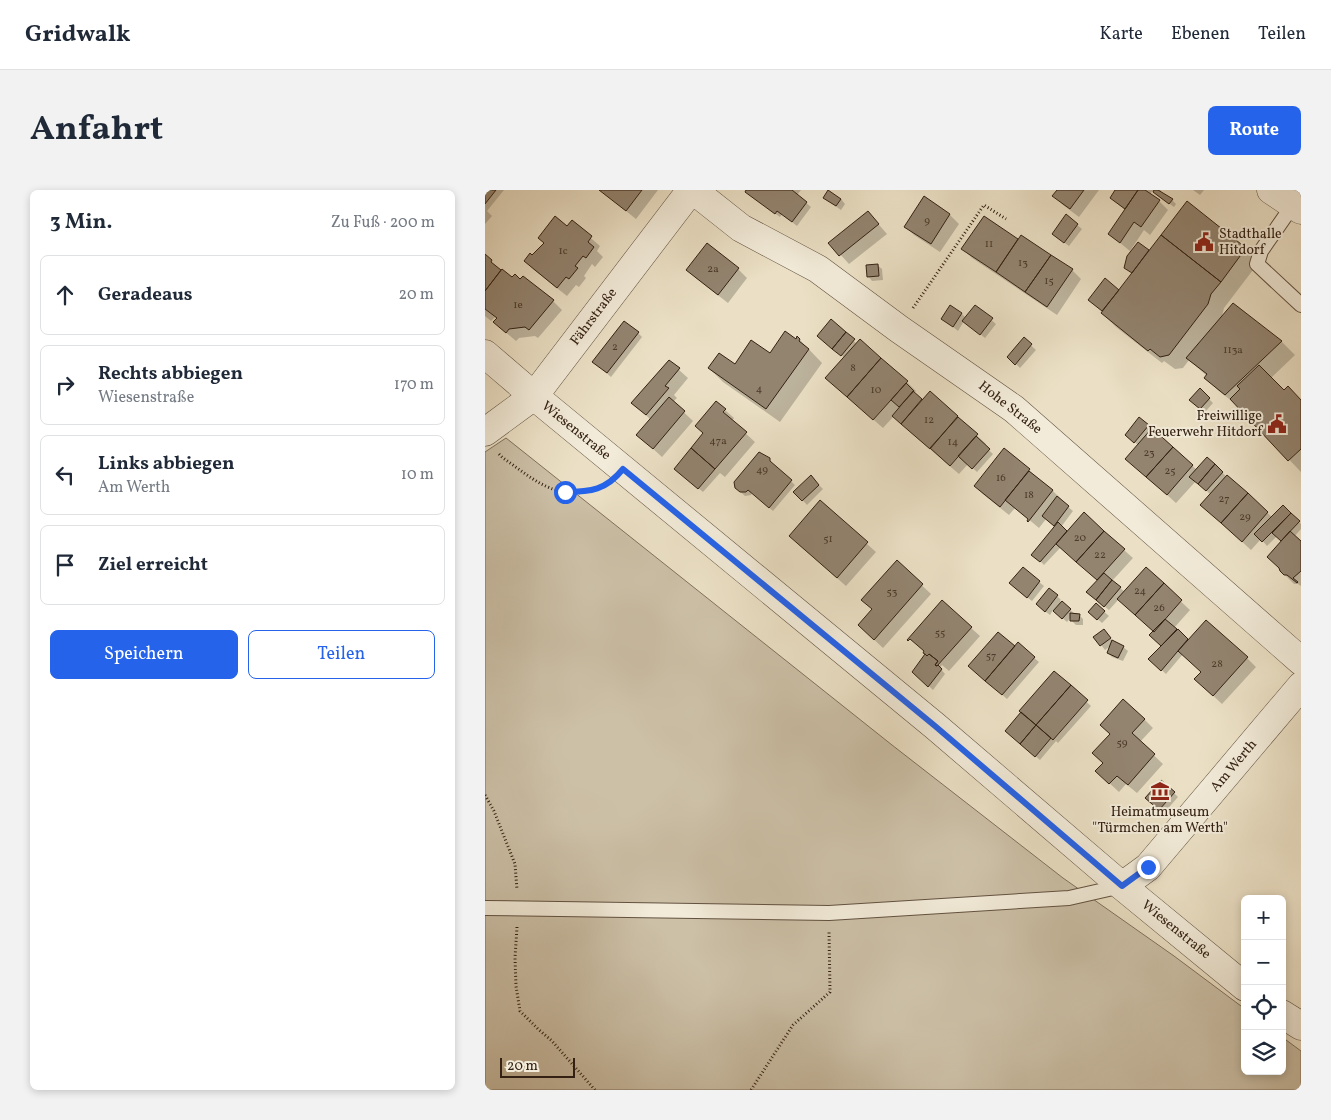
<!DOCTYPE html>
<html lang="de">
<meta charset="utf-8">
<style>
body{margin:0;font-family:Vollkorn,serif;background:#f2f2f3;color:#1f2937}
.controls{position:absolute;right:15px;bottom:15px;display:grid;overflow:hidden;border-radius:8px;box-shadow:0 2px 8px #0003}
.controls button{width:45px;height:45px;display:grid;place-items:center;padding:0;border:0;border-bottom:1px solid #e0e1e3;background:#fff;color:#1f2937;font:25px sans-serif}
.scale{position:absolute;left:15px;bottom:12px;width:75px;box-sizing:border-box;padding-left:5px;border:2px solid #342113;border-top:0;font-size:14px;line-height:18px;white-space:nowrap;color:#342113;-webkit-text-stroke:4px #f2ebd9;paint-order:stroke}
.stop{position:absolute;width:15px;height:15px;margin:-11px;border:4px solid #2563eb;border-radius:50%;background:#fff}
.stop.end{background:#2563eb;border-color:#fff;box-shadow:0 1px 5px #0008}
.list{margin:0;padding:0;list-style:none}
h2{display:flex;justify-content:space-between;align-items:center;height:65px;margin:0;padding:0 20px;font-size:21px}
h2 small{font-size:16px;font-weight:400;color:#747a83}
.list li{display:grid;grid-template-columns:32px 1fr auto;gap:15px;align-items:center;box-sizing:border-box;height:80px;margin:0 10px 10px;padding:0 10px;border:1px solid #e0e1e3;border-radius:8px}
.list b{display:block;font-size:19px;white-space:nowrap}
.list p{margin:0;font-size:16px;white-space:nowrap;color:#747a83}
.list em{font-size:16px;font-style:normal;color:#747a83}
.actions{display:flex;gap:10px;padding:15px 20px}
.actions a{flex:1;padding:11px 0;border:1px solid #2563eb;border-radius:8px;text-align:center;font-size:18px;color:#2563eb}
.actions .main{background:#2563eb;color:#fff}
.icon{flex:none;width:28px;height:28px;fill:none;stroke:currentColor;stroke-width:2;stroke-linecap:round;stroke-linejoin:round}
.map{position:relative;flex:none;width:816px;height:900px;overflow:hidden;border-radius:8px}
header{display:flex;align-items:center;gap:30px;box-sizing:border-box;height:70px;padding:0 25px;background:#fff;border-bottom:1px solid #e0e1e3}
header strong{font-size:24px}
nav{display:flex;gap:28px;margin-inline-start:auto;font-size:18px}
.intro{display:flex;align-items:center;justify-content:space-between;box-sizing:border-box;height:120px;padding:0 30px}
h1{margin:0;font-size:35px}
.button{padding:12px 22px;border-radius:8px;background:#2563eb;color:#fff;font-size:18px;font-weight:700}
main{display:flex;gap:30px;padding:0 30px}
aside{flex:1;background:#fff;border-radius:8px;box-shadow:0 2px 8px #0003}
.map>svg:first-child{display:block}
.green{fill:#ccc0a7;stroke:#80705d}
.shadow{fill:#0003}
.building{fill:#938470;stroke:#342113}
.lines{fill:none;stroke-linecap:round;stroke-linejoin:round}
.service-casing{stroke:#625140;stroke-width:16}
.minor-casing{stroke:#625140;stroke-width:29}
.tertiary-casing{stroke:#625140;stroke-width:29}
.path{stroke:#342113;stroke-width:3;stroke-dasharray:1 2.5;stroke-linecap:butt}
.service{stroke:#f2ebd9;stroke-width:14}
.minor{stroke:#f2ebd9;stroke-width:28}
.tertiary{stroke:#f2ebd9;stroke-width:28}
.route{stroke:#2563eb;stroke-width:6}
.labels{text-anchor:middle;dominant-baseline:central;stroke-width:4;stroke-linejoin:round;paint-order:stroke}
.number-label{font-size:11px;fill:#4c3a2a}
.poi-label{font-size:14px;fill:#342113;stroke:#f2ebd9;text-anchor:start}
.street-label{font-size:14px;fill:#342113;stroke:#f2ebd9}
</style>
<header>
<strong>Gridwalk</strong>
<nav><a>Karte</a><a>Ebenen</a><a>Teilen</a></nav>
</header>
<div class="intro"><h1>Anfahrt</h1><a class="button">Route</a></div>
<main>
<aside>
<h2>3 Min.<small>Zu Fuß · 200 m</small></h2>
<ul class="list">
<li><svg class="icon" aria-label="ahead" viewBox="0 0 24 24"><path d="M12 20V5M6 11l6-6 6 6"/></svg><div><b>Geradeaus</b></div><em>20 m</em></li>
<li><svg class="icon" aria-label="right" viewBox="0 0 24 24"><path d="M7 20v-9h11M14 6l5 5-5 5"/></svg><div><b>Rechts abbiegen</b><p>Wiesenstraße</p></div><em>170 m</em></li>
<li><svg class="icon" aria-label="left" viewBox="0 0 24 24"><path d="M17 20v-9H6M10 6l-5 5 5 5"/></svg><div><b>Links abbiegen</b><p>Am Werth</p></div><em>10 m</em></li>
<li><svg class="icon" aria-label="arrive" viewBox="0 0 24 24"><path d="M6 21V4h12l-3 4 3 4H6"/></svg><div><b>Ziel erreicht</b></div></li>
</ul>
<div class="actions"><a class="main">Speichern</a><a>Teilen</a></div>
</aside>
<div class="map">
<svg width="816" height="900" viewBox="0 0 816 900">
<rect width="100%" height="100%" fill="#ebe0c5"/>
<filter id="stains"><feTurbulence type="fractalNoise" baseFrequency=".004" numOctaves="4"/><feColorMatrix values="0 0 0 0 .2 0 0 0 0 .09 0 0 0 0 .02 0 0 0 .5 -.17"/></filter>
<radialGradient id="worn" r=".72"><stop offset=".6" stop-color="#630" stop-opacity="0"/><stop offset="1" stop-color="#630" stop-opacity=".3"/></radialGradient>
<path class="green" d="M21 248 407 555 578 688 689 766 760 819V881H797V847L816 861V900H0V262Z"/>
<path class="shadow" d="M0 0H19L2 21 7 26 0 34Z
M115 0H173L151 29Z
M263 0H316L312 5 326 17 312 36 297 24 295 27 266 6Z
M573 0H614L594 27 578 15 569 6Z
M631 0H676L675 2 687 10 691 14 689 17 667 1 665 5 674 11 683 20 665 45 659 40 645 61 624 44 640 20 626 8Z
M708 0H719L715 5Z
M339 8 356 9 360 14 356 20Z
M439 8 465 25 474 34 455 62 429 45 420 36Z
M702 13 761 59 774 72 739 118 736 130 748 115 797 152 810 165 786 188 799 201 816 211V282L753 216 734 201 720 188 722 186 704 170 698 178 690 179 679 171 677 173 631 137 617 123 618 122 604 110 633 101 648 84 640 77 653 53 665 62Z
M383 22 402 44 364 74 345 53Z
M581 26 597 39 584 56 573 48Z
M499 28 533 50 587 80 596 89 572 125 487 68 478 59Z
M87 32 115 56 112 61 118 67 110 77 107 74 99 86 101 88 94 97 91 95 82 106 49 80 40 71 82 38Z
M0 66 16 81 27 89 68 111 77 120 53 148 50 146 34 148 31 151 19 141 12 129 10 127 6 131 0 126Z
M392 75 397 79 398 90 387 91 383 86Z
M253 79 262 88 243 113 212 89 203 80Z
M490 116 511 134 500 148 479 131 473 141 458 129 477 124 481 128Z
M346 131 372 154 422 192 431 201 429 203 437 211 445 203 501 254 499 256 508 264 492 282 483 274 474 284 426 243 409 226 398 238 351 197 360 168 338 150Z
M153 143 157 147 126 187 109 172Z
M539 149 551 160 535 178 528 171Z
M315 150 337 173 295 232 238 192 224 178 250 175 285 165Z
M184 171 203 188 189 205 192 208 188 212 208 231 177 267 153 245 166 230 148 213Z
M715 200 728 213 720 222 706 210Z
M240 220 249 228 247 231 270 252 240 287 235 283 218 302 195 283Z
M655 229 712 280 722 269 788 328 798 317 816 334V339L809 347 816 352V396L813 394H809L796 381 798 351 792 346 782 356 776 349 766 360 726 323V305L711 291 691 313 651 277 654 256 642 245Z
M520 260 567 300 576 309 575 310 588 321 576 337 582 343 639 360 648 368 627 391 640 402 661 379 705 420 689 438 704 451 762 468 771 477 737 514 720 498 717 482 698 464 681 484 669 473 678 456 666 445 669 442 634 409 624 420 607 406 613 391 576 357 559 375 548 364 571 336 561 329 554 338 530 318 524 325 499 305 490 296Z
M284 269 288 274 289 276 310 295 288 321 267 303 266 305 260 306 251 298Z
M326 287 338 299 322 315 310 302Z
M335 312 391 362 361 396 314 355Z
M412 372 446 404 398 458 383 444 388 420 378 410Z
M538 379 559 396 547 411 530 398Z
M572 406 576 410 575 411 591 425H594L598 429V435H591L586 430V427L582 432 568 420 565 425 557 419Z
M611 415 624 426 617 433 609 426Z
M486 438 495 446 464 481 457 475 455 478 460 484 448 500 428 481 442 464 434 457Z
M623 445 629 452 638 457 643 461 638 471 627 467 623 463 627 455 620 460 610 447Z
M533 454 554 472 522 509 489 480 530 458Z
M569 482 606 516 573 553 571 551 555 570 526 545 538 522Z
M659 529 668 538 655 552 678 574 652 603 641 594 634 602 621 590 619 573 626 544Z
M689 603 693 607 679 623 666 612Z"/>
<path class="building" d="M0 0H11L0 14Z
M114 0H157L141 21Z
M261 0H307L322 12 307 32 292 21 290 24 260 2Z
M343 0 356 9 351 16 338 8Z
M572 0H599L585 19 567 6Z
M630 0H653L640 19 625 8Z
M653 0H660L675 10 656 37 649 32 635 53 623 44Z
M669 0H673L688 9 684 14 668 2Z
M439 6 465 24 446 54 419 37Z
M702 11 761 58 736 92 676 45Z
M383 21 394 34 354 66 343 53Z
M581 24 593 34 579 53 567 44Z
M70 26 82 36 87 30 107 46 103 52 109 57 101 68 98 66 90 76 93 78 84 89 81 87 72 98 39 71 45 63 47 65 59 53 53 48Z
M499 26 533 49 511 82 476 59Z
M536 45 566 65 540 102 511 82Z
M676 45 736 92 726 104 723 114 684 165 675 167 665 159 663 161 616 123Z
M653 52 664 60 647 83 639 78 642 66Z
M222 53 254 78 233 105 201 80Z
M0 64 7 70 6 72 16 80 0 101Z
M566 65 588 79 562 117 540 102Z
M393 74 394 86 382 87 381 75Z
M17 79 27 87 30 84 35 89 38 86 69 110 44 140 40 137 24 139 21 143 8 132 12 128 0 119V101Z
M620 88 634 100 617 121 603 110Z
M748 113 797 151 740 205 719 188 722 184 701 168Z
M465 115 477 123 468 137 456 129Z
M490 115 508 128 495 145 477 131Z
M346 129 361 142 347 159 332 146Z
M139 131 154 142 122 183 107 172Z
M300 141 311 149 312 146 315 149 314 151 324 159 281 219 223 178 234 163 250 174 266 150 285 163Z
M361 142 370 149 356 166 347 159Z
M539 147 547 154 530 175 522 167Z
M375 149 396 168 362 207 340 188Z
M396 168 423 191 388 230 362 207Z
M184 170 195 178 180 196 184 198 161 225 146 213Z
M774 175 799 200 803 196 816 210V259L803 271 745 209 755 199 752 196Z
M421 193 429 201 414 217 406 210Z
M715 198 725 208 715 219 704 210Z
M428 201 437 209 416 234 407 226Z
M445 201 473 226 445 259 416 234Z
M184 207 200 221 168 259 151 245Z
M231 211 241 219 238 222 262 242 230 279 206 258 218 243 210 236Z
M473 227 493 244 465 276 445 258Z
M654 227 664 235 649 253 640 245Z
M667 238 688 257 661 287 640 269Z
M491 246 505 259 487 279 473 266Z
M688 257 708 275 682 305 661 287Z
M206 258 230 279 213 299 189 279Z
M519 258 545 279 515 317 489 296Z
M274 262 285 268V271L307 290 284 318 263 300 261 302H255L250 298 249 292Z
M722 267 730 274 713 294 704 287Z
M730 274 738 282 721 301 713 294Z
M544 281 568 300 543 332 542 331 543 329 520 310Z
M326 285 334 295 317 311 308 302Z
M742 285 763 303 736 333 715 315Z
M763 303 783 322 757 352 736 333Z
M572 306 584 316 569 336 557 326Z
M335 310 383 352 352 388 304 346Z
M798 315 806 323 777 352 769 344Z
M599 322 619 341 591 372 571 354Z
M806 323 815 331 796 351 787 343Z
M573 332 582 341 555 372 546 365Z
M619 341 640 359 612 390 591 372Z
M805 341 816 351V381L808 388 813 392 812 393 802 385H799L795 381 794 378 782 367Z
M412 370 438 394 389 450 373 435 387 419 376 410Z
M538 377 555 391 542 408 524 393Z
M661 377 679 393 650 425 632 409Z
M619 383 627 390 611 410 601 402Z
M627 390 636 397 619 417 611 410Z
M679 393 697 410 669 442 650 425Z
M564 398 573 405 560 422 551 414Z
M457 410 487 437 452 476 450 475 453 471 444 464 442 466 440 464 438 463 439 461 425 449 423 451 422 450Z
M577 411 586 419 577 429 568 421Z
M611 413 620 421 612 430 603 422Z
M585 423 595 424 594 431H585Z
M680 429 692 439 676 456 664 445Z
M721 430 763 467 728 506 709 489 716 482 693 461Z
M619 439 626 448 615 456 608 447Z
M693 439 703 449 676 481 663 469Z
M513 442 530 456 500 491 483 476Z
M627 450 639 456 633 468 622 463Z
M533 452 550 467 517 505 500 491Z
M440 464 442 466 444 464 453 471 450 475 452 476 453 475 457 479 443 497 427 482Z
M569 481 586 495 551 535 534 521Z
M586 495 603 510 568 550 551 535Z
M638 509 660 529 647 543 670 564 643 595 632 586 624 594 610 581 618 573 607 563 625 544 615 535Z
M536 522 551 535 535 554 520 541Z
M551 535 566 548 550 567 535 554Z
M676 590 690 602 674 620 660 608Z"/>
<g class="lines">
<g class="service-casing">
<path id="service" d="M808 15 776 61 772 74 816 115
M0 718 344 723 584 708 637 696"/>
</g>
<g class="minor-casing">
<path id="minor" d="M208 0 256 38 333 79 414 139 529 219 816 471
M0 164 49 206 450 536 637 696 760 797
M0 242 49 206 206 0
M637 696 663 677 816 496
M797 824 816 836"/>
</g>
<g class="tertiary-casing">
<path id="tertiary" d="M786 0 816 20"/>
</g>
<path class="path" d="M428 118 499 15 521 29
M14 264 18 268C43 285 67 308 99 302 106 301 112 298 118 296
M0 605 9 621 30 674 32 700
M32 737 30 768 31 796 35 821 53 839 67 851 110 900
M266 900 308 835 345 802 344 741"/>
<use href="#service" class="service"/>
<use href="#minor" class="minor"/>
<use href="#tertiary" class="tertiary"/>
</g>
<g class="lines">
<path class="route" d="M80 302C106 302 121 300 138 279L450 536 637 696 663 677"/>
</g>
<defs>
<g id="civic-bare" transform="scale(1.5)"><path d="M-.6-6.5H3V-4.5H.6V-3L4-1V1h2V6H-6V1h2V-1L-.6-3ZM-1.2 2.5V6h2.4V2.5Z" fill="#8f2418" stroke="#f2ebd9" stroke-width="2.5" paint-order="stroke"/></g>
<g id="museum-bare" transform="scale(1.5)"><path d="M0-6L6-3V-2H-6V-3ZM-5-1h2V3h-2ZM-1-1h2V3h-2ZM3-1h2V3H3ZM-6 4H6V6H-6Z" fill="#8f2418" stroke="#f2ebd9" stroke-width="2.5" paint-order="stroke"/></g>
</defs>
<g fill-rule="evenodd">
<use href="#civic-bare" x="719" y="52"/>
<use href="#civic-bare" x="792" y="234"/>
<use href="#museum-bare" x="675" y="601"/>
</g>
<g class="labels">
<g class="number-label">
<text x="442" y="31">9</text>
<text x="504" y="54">11</text>
<text x="78" y="61">1c</text>
<text x="538" y="73">13</text>
<text x="228" y="79">2a</text>
<text x="564" y="91">15</text>
<text x="33" y="115">1e</text>
<text x="130" y="157">2</text>
<text x="748" y="160">113a</text>
<text x="368" y="178">8</text>
<text x="274" y="199">4</text>
<text x="391" y="200">10</text>
<text x="444" y="230">12</text>
<text x="233" y="251">47a</text>
<text x="468" y="252">14</text>
<text x="664" y="263">23</text>
<text x="277" y="280">49</text>
<text x="685" y="281">25</text>
<text x="516" y="288">16</text>
<text x="544" y="305">18</text>
<text x="739" y="309">27</text>
<text x="760" y="327">29</text>
<text x="595" y="348">20</text>
<text x="343" y="349">51</text>
<text x="615" y="365">22</text>
<text x="655" y="401">24</text>
<text x="407" y="402">53</text>
<text x="674" y="418">26</text>
<text x="455" y="443">55</text>
<text x="506" y="466">57</text>
<text x="732" y="474">28</text>
<text x="637" y="553">59</text>
</g>
<g class="poi-label">
<text x="734" y="44">Stadthalle<tspan x="734" dy="16">Hitdorf</tspan></text>
<text x="777" y="226" text-anchor="end">Freiwillige<tspan x="777" dy="16">Feuerwehr Hitdorf</tspan></text>
<text x="675" y="622" text-anchor="middle">Heimatmuseum<tspan x="675" dy="16">"Türmchen am Werth"</tspan></text>
</g>
<g class="street-label">
<text transform="translate(109 127) rotate(-53)">Fährstraße</text>
<text transform="translate(525 218) rotate(38)">Hohe Straße</text>
<text transform="translate(91 241) rotate(39)">Wiesenstraße</text>
<text transform="translate(749 576) rotate(-50)">Am Werth</text>
<text transform="translate(691 740) rotate(39)">Wiesenstraße</text>
</g>
</g>
<rect width="100%" height="100%" filter="url(#stains)"/>
<rect width="100%" height="100%" fill="url(#worn)"/>
</svg>
<div class="controls">
<button>+</button>
<button>−</button>
<button><svg class="icon" aria-label="locate" viewBox="0 0 24 24"><circle cx="12" cy="12" r="6"/><path d="M12 2v4M12 18v4M2 12h4M18 12h4"/></svg></button>
<button><svg class="icon" aria-label="layers" viewBox="0 0 24 24"><path d="M12 4l9 5-9 5-9-5zM3 14l9 5 9-5"/></svg></button>
</div>
<div class="scale">20 m</div>
<div class="stop" style="left:80px;top:302px"></div>
<div class="stop end" style="left:663px;top:677px"></div>
</div>
</main>
